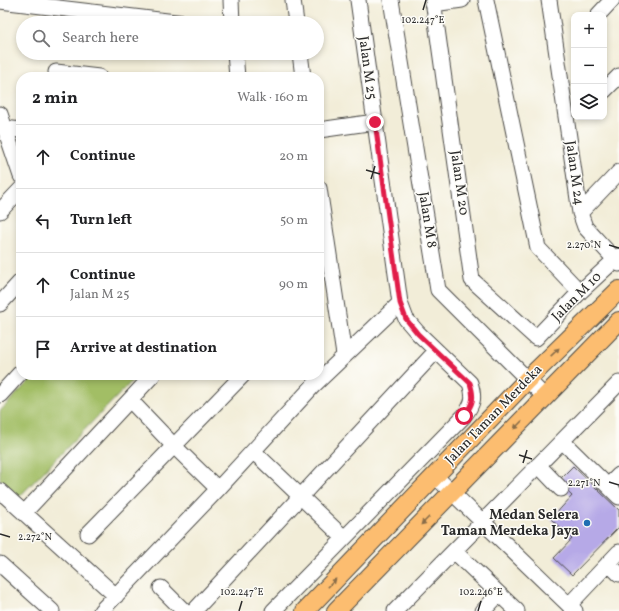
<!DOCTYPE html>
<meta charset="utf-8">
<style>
body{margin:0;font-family:Vollkorn,serif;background:#f2f2f2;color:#202124}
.controls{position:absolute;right:12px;top:12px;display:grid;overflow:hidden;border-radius:8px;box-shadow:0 2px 6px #0003}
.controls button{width:36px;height:36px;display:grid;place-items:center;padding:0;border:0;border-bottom:1px solid #e0e0e0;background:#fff;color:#202124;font:20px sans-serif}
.stop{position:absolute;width:12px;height:12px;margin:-9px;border:3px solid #e11d48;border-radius:50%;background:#fff}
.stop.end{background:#e11d48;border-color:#fff;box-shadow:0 1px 4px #0008}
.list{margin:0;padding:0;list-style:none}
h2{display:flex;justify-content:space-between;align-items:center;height:52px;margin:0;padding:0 16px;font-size:17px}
h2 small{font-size:13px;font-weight:400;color:#757577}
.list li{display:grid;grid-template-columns:26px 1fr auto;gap:12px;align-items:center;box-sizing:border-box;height:64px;padding:0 16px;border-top:1px solid #e0e0e0}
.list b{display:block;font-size:15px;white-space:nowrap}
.list p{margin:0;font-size:13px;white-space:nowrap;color:#757577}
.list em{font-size:13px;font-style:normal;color:#757577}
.icon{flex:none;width:22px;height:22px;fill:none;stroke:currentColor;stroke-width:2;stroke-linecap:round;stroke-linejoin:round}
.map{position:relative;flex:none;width:619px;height:611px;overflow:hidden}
.search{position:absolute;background:#fff;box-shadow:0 2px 6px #0003;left:16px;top:16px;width:308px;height:44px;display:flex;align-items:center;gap:10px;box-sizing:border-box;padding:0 14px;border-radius:22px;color:#757577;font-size:15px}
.panel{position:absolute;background:#fff;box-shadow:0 2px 6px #0003;left:16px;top:72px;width:308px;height:308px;border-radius:16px}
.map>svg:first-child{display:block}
.green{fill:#a2be65;stroke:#667448}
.building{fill:#b6a9e7}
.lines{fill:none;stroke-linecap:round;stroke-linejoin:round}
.minor-casing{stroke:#494845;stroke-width:17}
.major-casing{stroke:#494845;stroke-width:20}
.minor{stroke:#fff;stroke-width:15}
.major{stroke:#fcbd6f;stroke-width:18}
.oneway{fill:#896d4a}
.route{stroke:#e11d48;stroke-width:5}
.ticks{fill:none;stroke:#2b2b2b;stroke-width:1.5}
.poi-dot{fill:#1f6fb2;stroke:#fdfcf7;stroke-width:1.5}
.labels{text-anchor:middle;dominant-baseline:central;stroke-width:3;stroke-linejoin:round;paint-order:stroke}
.street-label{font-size:14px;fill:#2b2b2b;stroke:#fdfcf7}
.poi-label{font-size:14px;font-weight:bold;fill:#2b2b2b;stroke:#fdfcf7;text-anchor:end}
.ticks-label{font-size:10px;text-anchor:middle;fill:#2b2b2b;stroke:#fdfcf7;stroke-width:3;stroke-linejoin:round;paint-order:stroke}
</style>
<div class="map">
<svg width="619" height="611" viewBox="0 0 619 611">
<rect width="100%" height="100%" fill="#fdfcf7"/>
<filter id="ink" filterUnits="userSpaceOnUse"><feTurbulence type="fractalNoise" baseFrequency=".025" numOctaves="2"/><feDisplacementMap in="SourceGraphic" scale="8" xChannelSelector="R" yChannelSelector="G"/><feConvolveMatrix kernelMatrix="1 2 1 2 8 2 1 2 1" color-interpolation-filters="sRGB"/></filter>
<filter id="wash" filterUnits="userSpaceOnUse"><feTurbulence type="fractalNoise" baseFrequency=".012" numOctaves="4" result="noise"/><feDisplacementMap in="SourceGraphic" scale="16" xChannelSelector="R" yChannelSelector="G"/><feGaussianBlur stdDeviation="0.9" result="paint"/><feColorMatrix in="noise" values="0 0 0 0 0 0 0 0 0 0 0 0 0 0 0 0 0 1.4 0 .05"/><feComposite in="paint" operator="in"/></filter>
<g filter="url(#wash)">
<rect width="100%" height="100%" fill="#f2edd8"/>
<path class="green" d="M35 375H133L136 377 19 497 0 479V411Z"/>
<g id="blocks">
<path class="building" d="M573 466 619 510V527L572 575 554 558 572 539 551 519 572 496 557 482Z"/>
</g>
</g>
<g filter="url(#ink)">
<use href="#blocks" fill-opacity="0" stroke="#494845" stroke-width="1"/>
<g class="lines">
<g class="minor-casing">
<path id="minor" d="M231 0 232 23
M293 0 296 23
M391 0 438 290 545 397
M433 0 472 280 536 338 580 292 619 256
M486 0 538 248 580 292
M549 0 580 213 585 227 619 264
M0 1 184 23
M433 4 462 0
M598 15 612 0
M235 53 237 77
M300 53 303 77
M56 72 99 77
M604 91 619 76
M0 114 21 176
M4 128 21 130
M319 130 375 122
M319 188 344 355
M0 211 21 189
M580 213 619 172
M0 304 21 281
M0 395 21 372
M130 400 174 446 218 489
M562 441 619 497
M253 451 344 538
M538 465 561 489
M435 476 575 611
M608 486 619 475
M0 491 116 596
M24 513 153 375
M88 534 243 375
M454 551 517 611
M608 563 619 574
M0 564 52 611
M161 588 184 611
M569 605 619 552
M101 611 218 489 314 385 400 303
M194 611 436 351
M273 611 464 416C473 404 475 398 470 383L418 333 406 319 400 303 358 0
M395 611 619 383
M483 611 499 594"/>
</g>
<g class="major-casing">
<path id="major" d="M305 611 527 380 619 290
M336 611 619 321"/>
</g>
<use href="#minor" class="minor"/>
<use href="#major" class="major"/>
</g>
<defs><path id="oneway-solid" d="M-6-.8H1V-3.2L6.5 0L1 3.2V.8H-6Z"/></defs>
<g class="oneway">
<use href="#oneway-solid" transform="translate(555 352) rotate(-44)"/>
<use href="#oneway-solid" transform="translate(518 425) rotate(134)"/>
<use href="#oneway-solid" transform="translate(425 521) rotate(135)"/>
<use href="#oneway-solid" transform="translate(332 583) rotate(-46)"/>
</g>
</g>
<g class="lines" filter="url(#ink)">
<path class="route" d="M375 122 400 303 406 319 418 334 470 383C475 398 473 404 464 416"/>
</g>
<path class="ticks" d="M423 10 426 0M366 170 380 174M371 179 375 166M609 245 619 248M519 455 532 459M523 463 527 450M609 482 619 485M0 534 10 537M239 611 242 601M478 611 481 601"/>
<circle class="poi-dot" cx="587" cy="523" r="4"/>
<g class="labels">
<g class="street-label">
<text transform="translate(367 68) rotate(82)">Jalan M 25</text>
<text transform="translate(574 173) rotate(82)">Jalan M 24</text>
<text transform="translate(459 183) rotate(82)">Jalan M 20</text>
<text transform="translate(427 220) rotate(81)">Jalan M 8</text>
<text transform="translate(577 297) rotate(-45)">Jalan M 10</text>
<text transform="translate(494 415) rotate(-46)">Jalan Taman Merdeka</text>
</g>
<g class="poi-label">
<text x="579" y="515">Medan Selera<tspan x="579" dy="16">Taman Merdeka Jaya</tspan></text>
</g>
</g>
<g class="ticks-label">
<text x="423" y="23">102.247°E</text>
<text x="584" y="248">2.270°N</text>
<text x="584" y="486">2.271°N</text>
<text x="35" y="540">2.272°N</text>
<text x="242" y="595">102.247°E</text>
<text x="481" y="595">102.246°E</text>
</g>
</svg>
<div class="controls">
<button>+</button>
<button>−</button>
<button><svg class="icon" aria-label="layers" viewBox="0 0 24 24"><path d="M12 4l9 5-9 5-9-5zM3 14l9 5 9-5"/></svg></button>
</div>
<div class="stop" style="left:464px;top:416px"></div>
<div class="stop end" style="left:375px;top:122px"></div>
<div class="search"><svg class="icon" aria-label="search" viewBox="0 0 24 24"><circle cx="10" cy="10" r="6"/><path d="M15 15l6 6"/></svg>Search here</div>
<section class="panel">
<h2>2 min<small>Walk · 160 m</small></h2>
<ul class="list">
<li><svg class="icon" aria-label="ahead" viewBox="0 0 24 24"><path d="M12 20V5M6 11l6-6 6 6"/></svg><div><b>Continue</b></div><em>20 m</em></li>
<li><svg class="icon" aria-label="left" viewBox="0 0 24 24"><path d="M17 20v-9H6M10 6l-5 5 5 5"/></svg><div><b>Turn left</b></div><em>50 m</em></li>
<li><svg class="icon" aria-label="ahead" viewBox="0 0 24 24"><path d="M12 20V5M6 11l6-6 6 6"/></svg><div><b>Continue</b><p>Jalan M 25</p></div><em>90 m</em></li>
<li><svg class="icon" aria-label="arrive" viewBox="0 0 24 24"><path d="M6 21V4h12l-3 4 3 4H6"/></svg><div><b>Arrive at destination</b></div></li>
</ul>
</section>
</div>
